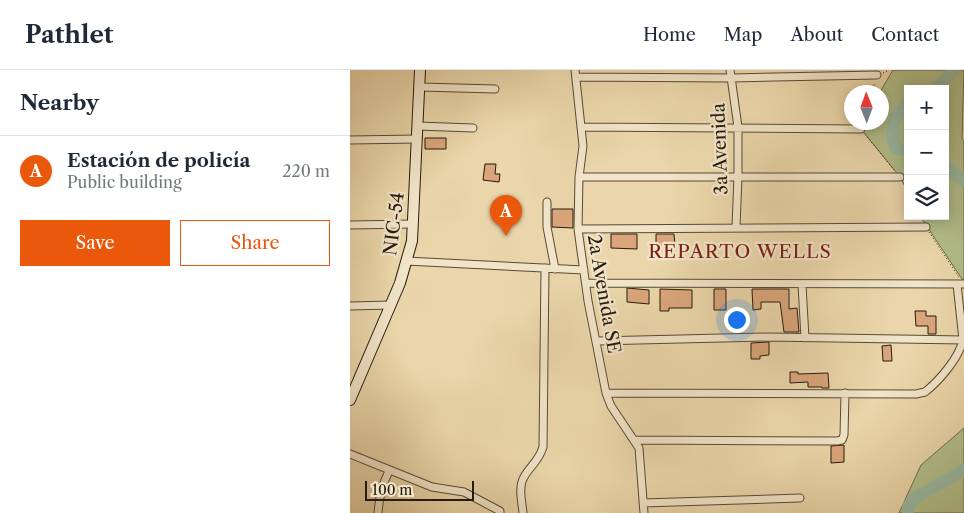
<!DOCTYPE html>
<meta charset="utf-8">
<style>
body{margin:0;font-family:"Libre Caslon Text",serif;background:#f2f2f3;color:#1f2937}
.controls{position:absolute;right:15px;top:15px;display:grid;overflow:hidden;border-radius:0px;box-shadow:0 2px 12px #0003}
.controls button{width:45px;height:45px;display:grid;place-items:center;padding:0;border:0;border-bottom:1px solid #e0e1e3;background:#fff;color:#1f2937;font:25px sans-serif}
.compass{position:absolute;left:494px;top:15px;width:45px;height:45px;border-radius:50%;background:#fff;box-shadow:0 2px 12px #0003;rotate:359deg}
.scale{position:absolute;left:15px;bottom:12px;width:109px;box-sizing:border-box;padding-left:5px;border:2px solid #261b0d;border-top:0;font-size:14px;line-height:18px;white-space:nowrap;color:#261b0d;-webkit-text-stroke:4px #f1e4c8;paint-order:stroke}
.you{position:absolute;left:386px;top:249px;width:18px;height:18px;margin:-12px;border:4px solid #fff;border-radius:50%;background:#1a73e8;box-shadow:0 0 0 8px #1a73e833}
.badge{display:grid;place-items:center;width:32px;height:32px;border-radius:50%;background:#ea580c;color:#fff;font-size:16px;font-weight:700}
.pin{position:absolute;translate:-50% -41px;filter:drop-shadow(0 1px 2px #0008)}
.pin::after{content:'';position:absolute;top:26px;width:18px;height:15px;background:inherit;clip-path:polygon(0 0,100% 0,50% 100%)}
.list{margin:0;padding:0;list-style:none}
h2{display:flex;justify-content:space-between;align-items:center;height:65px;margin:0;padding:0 20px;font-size:21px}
h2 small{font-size:16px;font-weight:400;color:#747a83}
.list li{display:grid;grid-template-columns:32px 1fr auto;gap:15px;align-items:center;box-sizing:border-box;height:70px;padding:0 20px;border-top:1px solid #e0e1e3}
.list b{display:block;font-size:19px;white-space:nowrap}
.list p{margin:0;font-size:16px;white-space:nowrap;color:#747a83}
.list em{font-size:16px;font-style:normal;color:#747a83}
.actions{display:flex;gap:10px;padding:15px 20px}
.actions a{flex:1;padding:11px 0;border:1px solid #ea580c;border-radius:0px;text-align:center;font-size:18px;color:#ea580c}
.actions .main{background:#ea580c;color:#fff}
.icon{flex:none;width:28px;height:28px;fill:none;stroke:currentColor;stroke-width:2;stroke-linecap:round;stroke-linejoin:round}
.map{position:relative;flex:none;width:614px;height:443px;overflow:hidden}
header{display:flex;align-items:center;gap:30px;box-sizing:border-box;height:70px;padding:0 25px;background:#fff;border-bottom:1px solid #e0e1e3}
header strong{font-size:24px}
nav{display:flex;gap:28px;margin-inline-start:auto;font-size:18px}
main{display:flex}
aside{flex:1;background:#fff}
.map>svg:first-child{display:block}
.green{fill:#b2bf8c;stroke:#6c6d4c}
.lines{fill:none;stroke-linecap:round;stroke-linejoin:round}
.river{stroke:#99baa3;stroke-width:12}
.building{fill:#daa57b;stroke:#261b0d}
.minor-casing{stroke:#574a34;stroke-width:9}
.secondary-casing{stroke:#261b0d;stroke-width:12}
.path{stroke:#261b0d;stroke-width:1;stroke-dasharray:1 2.5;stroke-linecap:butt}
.minor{stroke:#f1e4c8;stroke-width:7}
.secondary{stroke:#f1e4c8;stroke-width:10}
.labels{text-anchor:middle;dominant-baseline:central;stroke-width:4.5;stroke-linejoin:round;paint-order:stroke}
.street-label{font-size:18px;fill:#261b0d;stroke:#f1e4c8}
.neighbourhood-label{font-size:19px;letter-spacing:1px;fill:#7a1f14;stroke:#f1e4c8}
</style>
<header>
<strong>Pathlet</strong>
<nav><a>Home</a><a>Map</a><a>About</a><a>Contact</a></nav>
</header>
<main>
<aside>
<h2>Nearby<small></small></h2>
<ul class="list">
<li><span class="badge">A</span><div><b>Estación de policía</b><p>Public building</p></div><em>220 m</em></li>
</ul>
<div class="actions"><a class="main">Save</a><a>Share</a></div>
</aside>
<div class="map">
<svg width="614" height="443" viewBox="0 0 614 443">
<rect width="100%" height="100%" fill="#ead6aa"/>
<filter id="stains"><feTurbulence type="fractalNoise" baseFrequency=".004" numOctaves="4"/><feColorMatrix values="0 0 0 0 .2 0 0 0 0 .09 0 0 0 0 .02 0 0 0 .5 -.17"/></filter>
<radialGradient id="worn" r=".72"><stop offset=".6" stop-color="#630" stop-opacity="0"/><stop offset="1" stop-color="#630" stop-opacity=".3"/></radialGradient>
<path class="green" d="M543 0H614L612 69 614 71V212L570 146H595V19H558V122L550 107 511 59 514 53 532 52 530 22Z
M614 358V443H549L571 395Z"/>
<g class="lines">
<path class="river" d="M585 19 605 0
M558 34C542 46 539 61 546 79L558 80
M595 96 614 111
M558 443V436L565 428 614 400"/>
</g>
<path class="building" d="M75 68H96V79H75Z
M135 94H146L145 104H150L149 112 133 110Z
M202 139H223V158L202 157Z
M261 164H287V179L261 178Z
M306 164H324L325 175H306Z
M277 218 299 220V234L277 232Z
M310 219 342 220V238H319V241H310Z
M364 219H376V240H364Z
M402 219H439V239L447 238 449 262H434L430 232H411V239L403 240Z
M565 241H576V246H586V264H578V256H566Z
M419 272V285L410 286V289H401V273Z
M541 275 542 291H533L532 276Z
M440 302H448V304L478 303 479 318H472V317H458V312L440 313Z
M494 375V392L481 393V376Z"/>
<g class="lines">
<g class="minor-casing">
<path id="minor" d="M225 0 233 76 229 107 228 159 238 231 256 323 261 336 289 378 294 443
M380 0 388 57V106L386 157
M226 7 381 8 527 5
M70 17 145 19
M68 56 123 58
M231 57 511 59
M0 70 67 69
M229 107H550
M197 132V157L205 199
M0 155 63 154
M228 159 576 157
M56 191 234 200
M236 213 614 214
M452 215 455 268
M0 236 41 235
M247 271 418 267 614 270
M256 323 566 324 575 322C589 311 609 288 613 270L607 214
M285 370 487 371 492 370 494 365 495 323
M0 384 82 417 114 422 150 441V443
M293 433 450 428
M28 443C29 427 32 415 39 401
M173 443C172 432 168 417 174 407 180 396 189 391 193 377L195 198"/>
</g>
<g class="secondary-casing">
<path id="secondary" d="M0 330 50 213 62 171 70 0"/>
</g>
<path class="path" d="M533 3 539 0
M522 22 525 12
M515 64 544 100
M555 112 558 116
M579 162 609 207"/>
<use href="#minor" class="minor"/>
<use href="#secondary" class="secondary"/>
</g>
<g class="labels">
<g class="street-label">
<text transform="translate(370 79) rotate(-92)">3a Avenida</text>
<text transform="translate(44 154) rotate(-83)">NIC-54</text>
<text transform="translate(254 224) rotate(80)">2a Avenida SE</text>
</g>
<g class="neighbourhood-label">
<text x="390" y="181">REPARTO WELLS</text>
</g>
</g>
<rect width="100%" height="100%" filter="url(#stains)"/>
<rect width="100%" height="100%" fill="url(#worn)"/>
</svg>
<div class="controls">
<button>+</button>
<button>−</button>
<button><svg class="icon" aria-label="layers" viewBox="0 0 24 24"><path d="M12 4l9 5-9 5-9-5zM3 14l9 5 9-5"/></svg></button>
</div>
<svg class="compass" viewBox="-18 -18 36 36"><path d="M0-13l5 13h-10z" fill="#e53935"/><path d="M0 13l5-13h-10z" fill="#747a83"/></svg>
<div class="scale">100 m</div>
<div class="you"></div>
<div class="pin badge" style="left:156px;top:166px">A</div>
</div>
</main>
